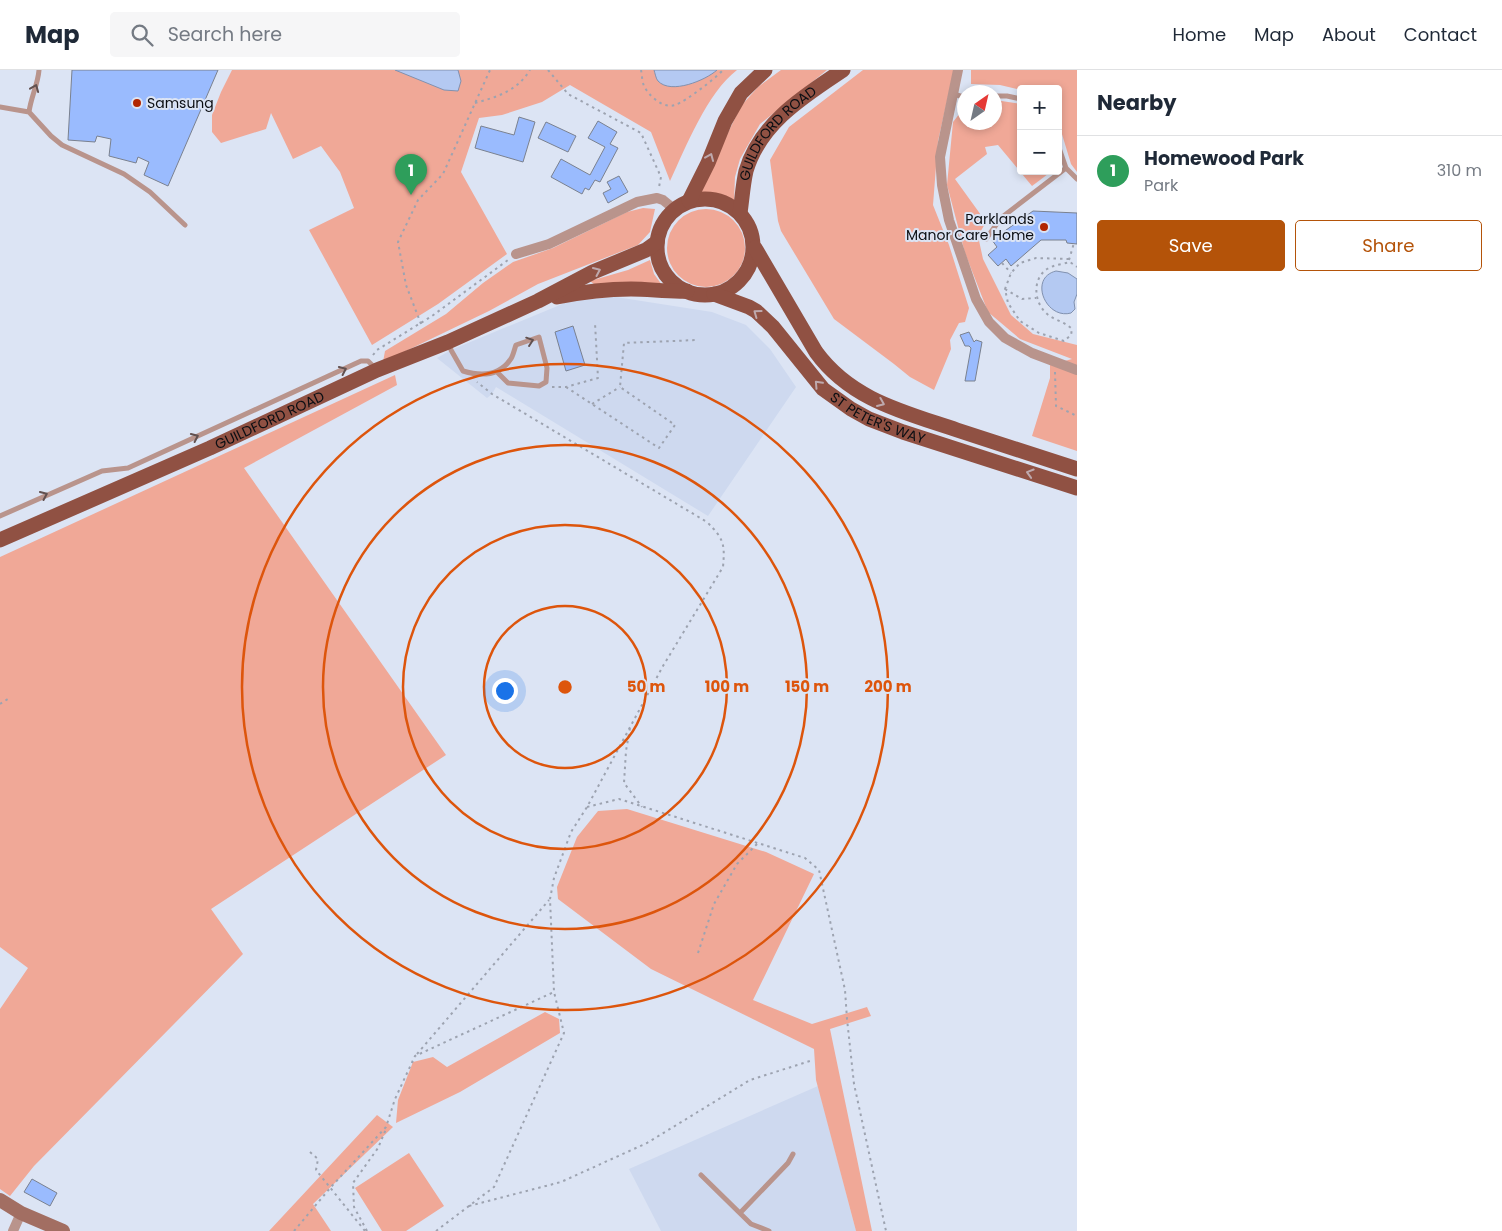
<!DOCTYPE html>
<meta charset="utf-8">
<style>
body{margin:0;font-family:Poppins,sans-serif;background:#f6f6f7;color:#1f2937}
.controls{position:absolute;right:15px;top:15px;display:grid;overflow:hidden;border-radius:5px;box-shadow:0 2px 8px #0003}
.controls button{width:45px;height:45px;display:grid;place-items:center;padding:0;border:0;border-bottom:1px solid #e0e1e3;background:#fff;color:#1f2937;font:25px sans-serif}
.compass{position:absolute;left:957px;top:15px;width:45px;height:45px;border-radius:50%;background:#fff;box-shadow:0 2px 8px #0003;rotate:34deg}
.you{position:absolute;left:504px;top:620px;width:18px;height:18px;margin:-12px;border:4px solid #fff;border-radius:50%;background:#1a73e8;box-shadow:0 0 0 8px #1a73e833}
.badge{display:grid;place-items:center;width:32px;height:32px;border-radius:50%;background:#b45309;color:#fff;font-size:16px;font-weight:700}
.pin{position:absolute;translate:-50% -41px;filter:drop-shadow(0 1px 2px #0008)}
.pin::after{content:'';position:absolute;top:26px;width:18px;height:15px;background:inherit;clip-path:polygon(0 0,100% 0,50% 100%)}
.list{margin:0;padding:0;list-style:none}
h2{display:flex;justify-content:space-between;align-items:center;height:65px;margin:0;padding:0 20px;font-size:21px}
h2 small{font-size:16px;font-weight:400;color:#747a83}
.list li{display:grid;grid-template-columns:32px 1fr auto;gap:15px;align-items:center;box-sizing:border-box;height:70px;padding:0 20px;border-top:1px solid #e0e1e3}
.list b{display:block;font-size:19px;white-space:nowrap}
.list p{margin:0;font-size:16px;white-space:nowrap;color:#747a83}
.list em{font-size:16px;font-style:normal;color:#747a83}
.actions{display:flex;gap:10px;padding:15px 20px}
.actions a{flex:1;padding:11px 0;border:1px solid #b45309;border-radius:5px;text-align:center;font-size:18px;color:#b45309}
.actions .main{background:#b45309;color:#fff}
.icon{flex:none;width:28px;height:28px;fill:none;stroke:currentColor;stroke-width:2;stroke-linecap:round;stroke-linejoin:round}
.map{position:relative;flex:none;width:1077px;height:1161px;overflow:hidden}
header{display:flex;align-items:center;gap:30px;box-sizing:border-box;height:70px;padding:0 25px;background:#fff;border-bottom:1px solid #e0e1e3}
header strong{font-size:24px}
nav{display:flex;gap:28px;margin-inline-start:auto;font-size:18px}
.search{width:350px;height:45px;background:#f6f6f7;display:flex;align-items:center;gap:12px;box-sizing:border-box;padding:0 18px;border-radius:5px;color:#747a83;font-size:19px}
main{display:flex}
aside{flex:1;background:#fff}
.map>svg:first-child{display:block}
.built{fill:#ced9ef}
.green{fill:#f0a897}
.water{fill:#b4c9f2;stroke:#8191af}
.building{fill:#9abbfe;stroke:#7a818f}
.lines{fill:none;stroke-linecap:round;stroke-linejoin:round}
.path{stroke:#9da3b0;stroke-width:2;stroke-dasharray:2.5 4;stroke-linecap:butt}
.lane{stroke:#b9948c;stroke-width:5}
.street{stroke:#b9948c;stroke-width:10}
.secondary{stroke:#a26e62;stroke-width:14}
.primary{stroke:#905143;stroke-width:15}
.oneway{stroke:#625150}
.oneway2{stroke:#bea9ad}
.ring{fill:none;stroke:#dd550c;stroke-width:2.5}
.poi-dot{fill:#b12500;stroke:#dce4f4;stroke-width:2}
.labels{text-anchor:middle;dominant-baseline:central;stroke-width:4;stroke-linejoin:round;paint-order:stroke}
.poi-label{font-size:14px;fill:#0b0e13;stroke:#dce4f4;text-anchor:start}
.street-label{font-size:14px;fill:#0b0e13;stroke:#dce4f4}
.centre{fill:#dd550c;stroke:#dce4f4;stroke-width:2.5}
.ring-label{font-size:15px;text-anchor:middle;font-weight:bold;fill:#dd550c;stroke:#dce4f4;stroke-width:4;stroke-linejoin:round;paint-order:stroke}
</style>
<header>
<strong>Map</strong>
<div class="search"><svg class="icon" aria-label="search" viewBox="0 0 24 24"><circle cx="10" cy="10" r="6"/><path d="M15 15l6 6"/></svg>Search here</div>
<nav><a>Home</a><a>Map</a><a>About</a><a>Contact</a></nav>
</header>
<main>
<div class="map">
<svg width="1077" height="1161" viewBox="0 0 1077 1161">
<rect width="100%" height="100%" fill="#dce4f4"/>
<path class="built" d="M616 227 712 242 746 255 770 279 796 317 708 446 496 317 492 324 487 328 437 288 451 280 572 230Z
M818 1016 856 1161H661L629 1099Z"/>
<path class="green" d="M232 0H737C707 23 686 77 670 111L651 62 570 15 542 32 502 45 479 48 461 102 507 184 438 234 372 275 309 160 354 138 340 102 321 76 293 89 271 43 266 59 221 73 212 62V45L221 22Z
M781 0H827L760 54 740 89 735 107 734 131 705 123 698 124 741 36 758 17Z
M863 0H954L938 71 933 135 949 175 969 238 965 252 959 253 950 270 951 279 934 320 910 307 894 294 834 249 781 161 778 151 770 90 789 57Z
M971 0H1077V102L1071 94 1058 51V19L1021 20 1000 15 971 14Z
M995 30 1021 34V101H1052L1032 116 998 75 985 77 987 84 955 109 986 152 978 166 983 189 1011 245 1033 264 1077 275V381L1032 366 1050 308V295L1072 289 1020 269 988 242 965 183 947 115 953 52 964 38V52H994Z
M643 138 655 139 650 162 638 175 538 214 489 241 383 292 385 281 446 244 483 213 513 192 553 178 627 142Z
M667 178a39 39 0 1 1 78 0a39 39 0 1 1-78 0Z
M650 190 654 204 662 215H595L590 211 628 200Z
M395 305 397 315 244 398 446 685 211 839 243 884 34 1096 10 1126 0 1119V939L28 898 0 877V487Z
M627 739 766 782 814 804 753 930 812 954 867 937 871 946 830 959 872 1161H856L816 1010 814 979 651 899 558 829 557 817 577 767 598 741Z
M545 942 559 949 560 963 460 1022 396 1053 398 1030 413 992 433 987 447 997Z
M377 1045 393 1057 313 1134 331 1161H269Z
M409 1083 444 1136 406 1161H382L355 1118Z"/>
<path class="water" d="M395 0H458L461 11 458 21 444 20Z
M654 0H717C706 10 671 25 658 11 656 9 655 3 654 0Z
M1056 201 1068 203 1077 209V224L1074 232 1075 239 1071 243C1046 250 1028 208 1056 201Z"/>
<path class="building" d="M72 0H218L168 116 144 105 149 92 138 87 136 93 109 86 111 69 97 66 95 72 68 70Z
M519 47 535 52 523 92 475 78 481 56 514 65Z
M598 51 617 62 610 74 618 78 600 112 595 110 589 120 585 118 582 124 551 107 561 89 590 105 605 77 588 68Z
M546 52 576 66 568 82 538 68Z
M619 106 628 122 608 133 603 123 611 119 607 112Z
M1033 141 1077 143V174L1067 173 1066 170H1041L1011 196 1006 189 998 196 988 185 997 177 992 170Z
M573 256 585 295 566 301 555 262Z
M969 262 974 272 976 270 982 272 975 311H965L971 278 969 276H965L960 265Z
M32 1109 57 1123 50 1136 24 1122Z"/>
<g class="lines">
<path class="path" d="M548 0 568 24 641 63 661 107 659 117
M641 0C642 5 642 11 644 16 649 26 663 39 675 35 685 32 716 8 723 0
M475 33C497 27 517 21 530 0
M1069 189 1036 188 1020 193 1011 203 1005 219 1008 233 1020 251 1039 263 1064 271 1071 265 1072 259C1064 251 1053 250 1046 243 1034 232 1032 209 1047 199 1053 195 1063 194 1070 192L1077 197
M1069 190 1074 173
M1002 193 1011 203
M1005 219 1022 229 1036 228
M421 254 406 215 398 172 418 130 443 104 490 0
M373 285 377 280 432 246 508 190
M1055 302 1056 336 1077 346
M552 317H566L598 308 595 253
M566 317 659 378 675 355 620 317 624 273 697 270
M592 334 620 317
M0 634 11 627
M630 658 626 681 624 713 642 737
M587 737 619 729 805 788 819 800 845 920 847 949 854 1014 886 1161
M698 883 714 834 737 794 758 773
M417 984 549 830
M310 1082 318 1089 316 1100 365 1161
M469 1136 561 1112 647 1073 750 1010 810 991
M294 1161 331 1117 386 1057 395 1029 415 986 554 922 550 829 554 808 571 762 587 737 663 596 723 497C725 474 724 469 707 452L492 324 477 312
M367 1161 354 1137 353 1113 378 1078 386 1059
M436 1161 494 1117 564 963 554 922"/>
<path class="lane" d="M953 24 964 27
M994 26H1007L1021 29
M0 37 29 42C31 27 38 14 39 0
M29 42 51 66 62 75 124 104 150 122 185 155
M1058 75 1066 98 1077 109
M986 169 1001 148 1066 98
M449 273 451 280 463 301C480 306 499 306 510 290 513 287 514 280 516 275L539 267 547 298 546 312 539 316 508 313 497 302
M0 446 102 401 128 398 361 291H368L376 299
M701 1105 751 1154 769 1161
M740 1143 788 1093 793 1084"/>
<path class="street" d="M958 0 940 87 942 115 949 150 976 229 989 252 1005 268 1032 283 1077 300
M516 184 549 174 637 132 657 128 663 130 674 139
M13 1161 21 1143"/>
<path class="secondary" d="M0 1130 21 1143 63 1161"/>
<g class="primary">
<circle cx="705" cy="177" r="48"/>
<path d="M689 131 708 93 725 51 741 23 765 0"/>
<path id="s1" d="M740 143C742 129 743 114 746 101 760 53 804 26 843 0"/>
<path d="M755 178 816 282C851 330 904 342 957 360 997 373 1037 386 1077 399"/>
<path id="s2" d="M714 224 749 237 756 241 773 257 823 319 851 339 869 349 903 362 1077 418"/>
<path d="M557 227C582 222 606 219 631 219 650 219 668 222 687 221"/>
<path id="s3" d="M0 470 210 378 377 300 448 272 538 231 593 202 646 180 657 172"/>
</g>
</g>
<defs><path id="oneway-chevron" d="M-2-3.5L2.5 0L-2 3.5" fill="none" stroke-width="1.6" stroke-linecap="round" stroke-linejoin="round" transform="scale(1.25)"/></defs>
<g class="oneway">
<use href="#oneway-chevron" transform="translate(35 18) rotate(-68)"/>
<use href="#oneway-chevron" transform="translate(530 271) rotate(-19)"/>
<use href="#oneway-chevron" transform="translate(343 300) rotate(-25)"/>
<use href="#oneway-chevron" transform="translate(195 367) rotate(-25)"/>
<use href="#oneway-chevron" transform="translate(44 425) rotate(-24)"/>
</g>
<g class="oneway2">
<use href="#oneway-chevron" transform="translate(710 87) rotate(-67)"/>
<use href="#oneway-chevron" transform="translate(597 201) rotate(-24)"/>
<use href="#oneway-chevron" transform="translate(757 243) rotate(-144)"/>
<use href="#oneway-chevron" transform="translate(818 314) rotate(-133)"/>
<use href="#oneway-chevron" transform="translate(881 333) rotate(23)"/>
<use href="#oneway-chevron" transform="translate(1030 403) rotate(-163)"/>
</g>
<g class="ring">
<circle cx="565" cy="617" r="81"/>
<circle cx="565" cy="617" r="162"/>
<circle cx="565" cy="617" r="242"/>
<circle cx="565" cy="617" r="323"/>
</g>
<g class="poi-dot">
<circle cx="137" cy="33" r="5"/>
<circle cx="1044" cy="157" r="5"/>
</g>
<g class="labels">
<g class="poi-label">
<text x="147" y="33">Samsung</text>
<text x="1034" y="149" text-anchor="end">Parklands<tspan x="1034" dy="16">Manor Care Home</tspan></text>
</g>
<g class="street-label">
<text stroke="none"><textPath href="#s1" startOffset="92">GUILDFORD ROAD</textPath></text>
<text stroke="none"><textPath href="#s2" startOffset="211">ST PETER'S WAY</textPath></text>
<text stroke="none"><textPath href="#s3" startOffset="295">GUILDFORD ROAD</textPath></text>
</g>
</g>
<circle cx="565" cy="617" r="8" class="centre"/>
<g class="ring-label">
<text x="646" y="622">50 m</text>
<text x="727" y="622">100 m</text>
<text x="807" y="622">150 m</text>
<text x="888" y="622">200 m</text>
</g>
</svg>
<div class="controls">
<button>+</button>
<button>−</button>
</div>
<svg class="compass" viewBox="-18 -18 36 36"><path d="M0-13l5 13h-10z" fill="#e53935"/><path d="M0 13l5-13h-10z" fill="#747a83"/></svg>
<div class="you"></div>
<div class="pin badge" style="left:411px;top:125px;background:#2e9e5b">1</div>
</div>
<aside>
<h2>Nearby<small></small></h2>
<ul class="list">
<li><span class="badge" style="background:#2e9e5b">1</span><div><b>Homewood Park</b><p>Park</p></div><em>310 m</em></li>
</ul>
<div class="actions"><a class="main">Save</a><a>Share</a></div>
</aside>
</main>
